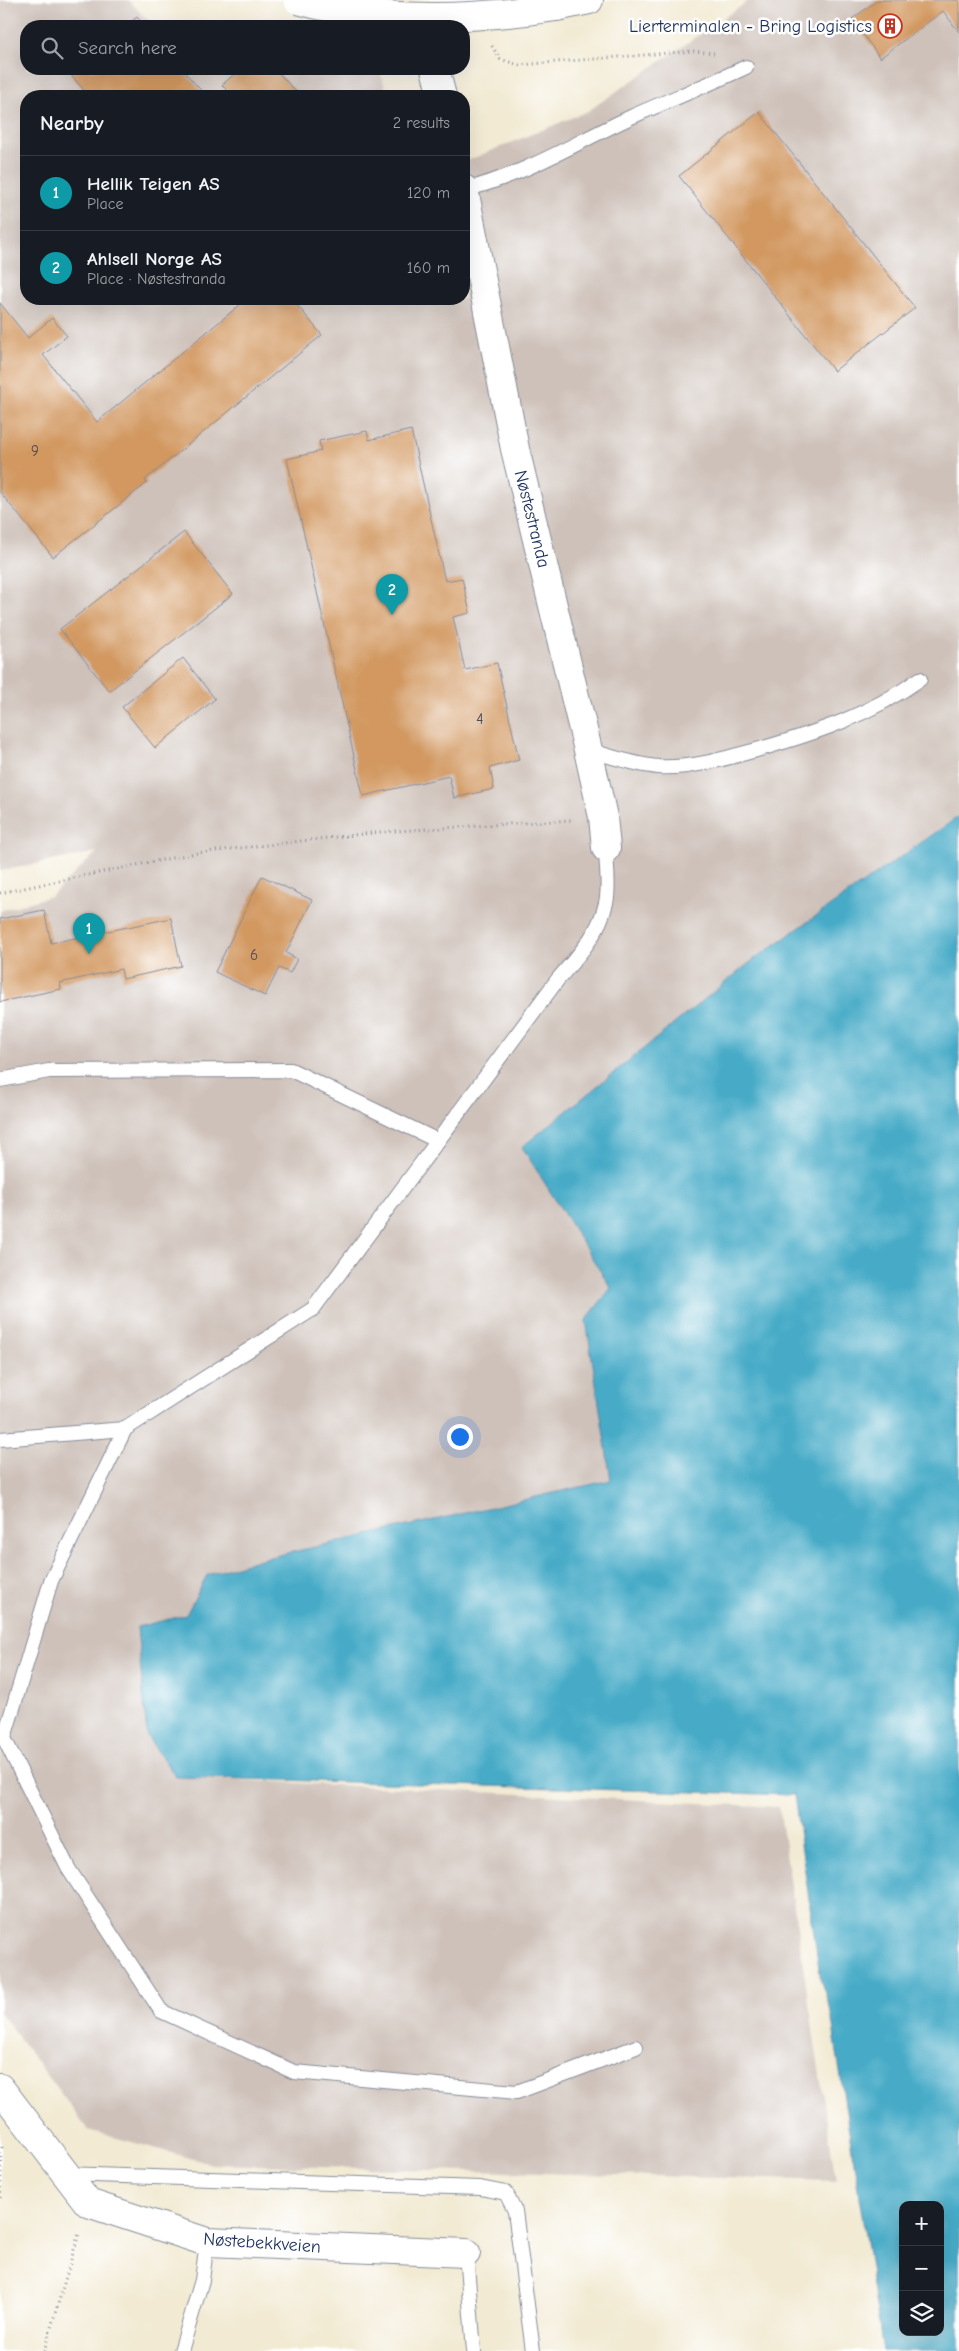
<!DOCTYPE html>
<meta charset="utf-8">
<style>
body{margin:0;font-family:"Comic Neue",sans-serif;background:#20242c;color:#f1f3f6}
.controls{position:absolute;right:15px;bottom:15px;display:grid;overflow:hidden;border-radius:10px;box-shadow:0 5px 20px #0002}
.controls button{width:45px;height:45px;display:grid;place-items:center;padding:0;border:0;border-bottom:1px solid #363941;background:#171b24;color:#f1f3f6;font:25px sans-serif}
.you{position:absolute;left:459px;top:1436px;width:18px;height:18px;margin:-12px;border:4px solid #fff;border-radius:50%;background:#1a73e8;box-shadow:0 0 0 8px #1a73e833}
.badge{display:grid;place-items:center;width:32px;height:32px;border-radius:50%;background:#0f766e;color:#fff;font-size:16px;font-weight:700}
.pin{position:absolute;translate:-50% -41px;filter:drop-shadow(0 1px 2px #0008)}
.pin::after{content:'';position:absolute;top:26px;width:18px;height:15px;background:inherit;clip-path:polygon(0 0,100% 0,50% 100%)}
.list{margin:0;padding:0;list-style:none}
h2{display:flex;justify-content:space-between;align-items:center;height:65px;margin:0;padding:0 20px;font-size:21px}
h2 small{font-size:16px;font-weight:400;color:#9ea1a6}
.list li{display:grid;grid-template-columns:32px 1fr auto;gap:15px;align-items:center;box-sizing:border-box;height:75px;padding:0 20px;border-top:1px solid #363941}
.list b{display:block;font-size:19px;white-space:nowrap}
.list p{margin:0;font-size:16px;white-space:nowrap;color:#9ea1a6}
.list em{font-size:16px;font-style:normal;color:#9ea1a6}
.icon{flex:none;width:28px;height:28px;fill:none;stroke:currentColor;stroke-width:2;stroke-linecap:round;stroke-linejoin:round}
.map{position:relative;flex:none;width:959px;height:2351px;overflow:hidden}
.search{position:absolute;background:#171b24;box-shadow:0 5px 20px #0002;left:20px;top:20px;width:450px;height:55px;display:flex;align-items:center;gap:12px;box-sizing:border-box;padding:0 18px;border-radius:20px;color:#9ea1a6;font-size:19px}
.panel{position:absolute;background:#171b24;box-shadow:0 5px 20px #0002;left:20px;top:90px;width:450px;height:215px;border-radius:20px}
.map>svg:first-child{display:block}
.industrial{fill:#cec1b9}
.water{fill:#47abc7;stroke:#316d92;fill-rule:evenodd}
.building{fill:#d29861}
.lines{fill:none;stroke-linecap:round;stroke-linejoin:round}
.service-casing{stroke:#868c98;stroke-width:16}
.minor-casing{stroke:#868c98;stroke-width:30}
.path{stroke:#868c98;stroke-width:3;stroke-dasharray:1 4;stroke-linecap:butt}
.service{stroke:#fff;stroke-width:14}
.minor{stroke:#fff;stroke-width:28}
.minor-bridge-casing{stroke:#868c98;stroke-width:30;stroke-linecap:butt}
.minor-bridge{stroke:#fff;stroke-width:28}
.labels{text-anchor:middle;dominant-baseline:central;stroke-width:5;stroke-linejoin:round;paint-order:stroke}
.number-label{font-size:15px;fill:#49495f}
.poi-label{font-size:18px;fill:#1b2f5e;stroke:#fff;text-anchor:end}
.street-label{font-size:18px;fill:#1b2f5e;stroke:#fff}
</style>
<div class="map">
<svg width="959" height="2351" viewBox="0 0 959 2351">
<rect width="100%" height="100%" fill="#fff"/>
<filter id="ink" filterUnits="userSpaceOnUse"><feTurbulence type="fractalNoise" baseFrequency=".02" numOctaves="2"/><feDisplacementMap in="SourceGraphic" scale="10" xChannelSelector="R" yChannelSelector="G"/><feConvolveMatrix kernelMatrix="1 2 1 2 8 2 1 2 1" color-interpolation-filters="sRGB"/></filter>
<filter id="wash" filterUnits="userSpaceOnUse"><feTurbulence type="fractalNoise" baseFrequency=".0096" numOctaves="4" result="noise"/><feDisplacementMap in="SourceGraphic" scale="20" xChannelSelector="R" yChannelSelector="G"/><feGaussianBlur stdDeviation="1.12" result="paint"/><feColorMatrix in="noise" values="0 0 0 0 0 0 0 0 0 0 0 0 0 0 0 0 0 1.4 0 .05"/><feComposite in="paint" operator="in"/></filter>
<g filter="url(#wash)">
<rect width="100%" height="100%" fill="#f2ead3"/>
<path class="industrial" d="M0 0H128L154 26H26V69H197L214 73 220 69H379L388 96H26V299H464V162L588 111 750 0H959V815L753 960 522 1147 611 1288 586 1320 612 1480 257 1560 207 1575 186 1615 176 1777 779 1807 836 2181 212 2164 88 2130 0 2012V911L51 896 97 852 0 871Z"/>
<path class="water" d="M959 816V2351H883L830 2007 821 1982 794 1795 176 1777 147 1736 137 1627 186 1615 207 1575 257 1560 611 1480 586 1320 611 1288 522 1147 753 960ZM903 2205H940V2332H903Z"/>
<g id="blocks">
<path class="building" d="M878 0H959V32L943 11 880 58 852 19Z
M137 17 145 26H126Z
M77 69H182L206 96H89L70 74Z
M240 69H275L300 96H232L222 85Z
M759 112 915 308 834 371 679 176Z
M247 299H292L322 335 145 480 147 483 53 557 0 492V303L28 338 52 318 67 336 43 355 97 422Z
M411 430 445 581 462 578 470 613 453 617 465 670 497 663 519 760 490 768 494 789 454 798 449 776 363 796 287 459 321 451 319 441 367 431 369 440Z
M184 532 233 594 109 691 60 629Z
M183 658 215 699 155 748 122 707Z
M262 876 312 900 286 953 297 959 290 973 279 968 265 996 215 972Z
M44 910 51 943 171 918 181 966 123 979 121 969 60 983 61 989 0 1002V919Z"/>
</g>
</g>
<g filter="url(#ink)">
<use href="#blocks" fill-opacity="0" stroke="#868c98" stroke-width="1"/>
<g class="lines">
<g class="service-casing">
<path id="service" d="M464 190C524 175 575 143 631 117 669 100 708 85 746 67
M588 750C610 756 635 765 658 767 692 769 727 758 760 749 819 732 869 715 920 679
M606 848C606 865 610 887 606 903 599 934 578 956 558 979L313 1309 125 1429 51 1581 4 1738 68 1868 161 2011 294 2072 517 2092 636 2047
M0 1080 49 1071 291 1070 438 1141
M0 1439 125 1429
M65 2174 480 2188 506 2193 515 2211 533 2351
M466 2253 474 2351
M181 2351 202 2280 207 2242"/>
</g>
<g class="minor-casing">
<path id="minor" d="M556 7 589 0
M435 69 442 96
M464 189 515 449 588 750 603 817 606 848
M0 2088 88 2203 207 2242 466 2253"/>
</g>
<path class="path" d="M492 46 500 59 519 65 693 51 714 53
M0 893 196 853 380 832 571 820
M0 2198 2 2145
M44 2351 79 2233"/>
<use href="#service" class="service"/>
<use href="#minor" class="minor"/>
<g class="minor-bridge-casing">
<path id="minor-bridge" d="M298 0C381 23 471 20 556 7"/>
</g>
<use href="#minor-bridge" class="minor-bridge"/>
</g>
</g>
<defs>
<g id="building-ring" transform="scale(1.25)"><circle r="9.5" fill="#fff" stroke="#c8321e" stroke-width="1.5"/><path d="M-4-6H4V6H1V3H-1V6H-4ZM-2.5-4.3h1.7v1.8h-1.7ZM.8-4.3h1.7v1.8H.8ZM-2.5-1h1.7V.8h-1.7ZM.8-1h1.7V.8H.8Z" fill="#c8321e"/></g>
</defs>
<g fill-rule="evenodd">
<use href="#building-ring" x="890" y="26"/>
</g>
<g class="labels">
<g class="number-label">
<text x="35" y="451">9</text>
<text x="480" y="719">4</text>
<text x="254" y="955">6</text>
</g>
<g class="poi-label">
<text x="872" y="26">Lierterminalen - Bring Logistics</text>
</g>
<g class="street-label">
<text transform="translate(532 519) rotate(76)">Nøstestranda</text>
<text transform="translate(262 2243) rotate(4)">Nøstebekkveien</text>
</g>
</g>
</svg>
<div class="controls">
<button>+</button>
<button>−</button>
<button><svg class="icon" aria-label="layers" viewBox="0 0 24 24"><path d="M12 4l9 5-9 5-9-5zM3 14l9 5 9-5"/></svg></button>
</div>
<div class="you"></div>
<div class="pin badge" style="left:89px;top:954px;background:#0f9aa8">1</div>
<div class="pin badge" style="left:392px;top:615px;background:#0f9aa8">2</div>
<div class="search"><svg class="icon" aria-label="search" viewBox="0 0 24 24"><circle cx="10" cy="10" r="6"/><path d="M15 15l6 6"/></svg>Search here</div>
<section class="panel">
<h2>Nearby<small>2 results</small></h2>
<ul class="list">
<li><span class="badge" style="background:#0f9aa8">1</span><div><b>Hellik Teigen AS</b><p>Place</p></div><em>120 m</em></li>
<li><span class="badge" style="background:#0f9aa8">2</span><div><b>Ahlsell Norge AS</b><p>Place · Nøstestranda</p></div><em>160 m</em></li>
</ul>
</section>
</div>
